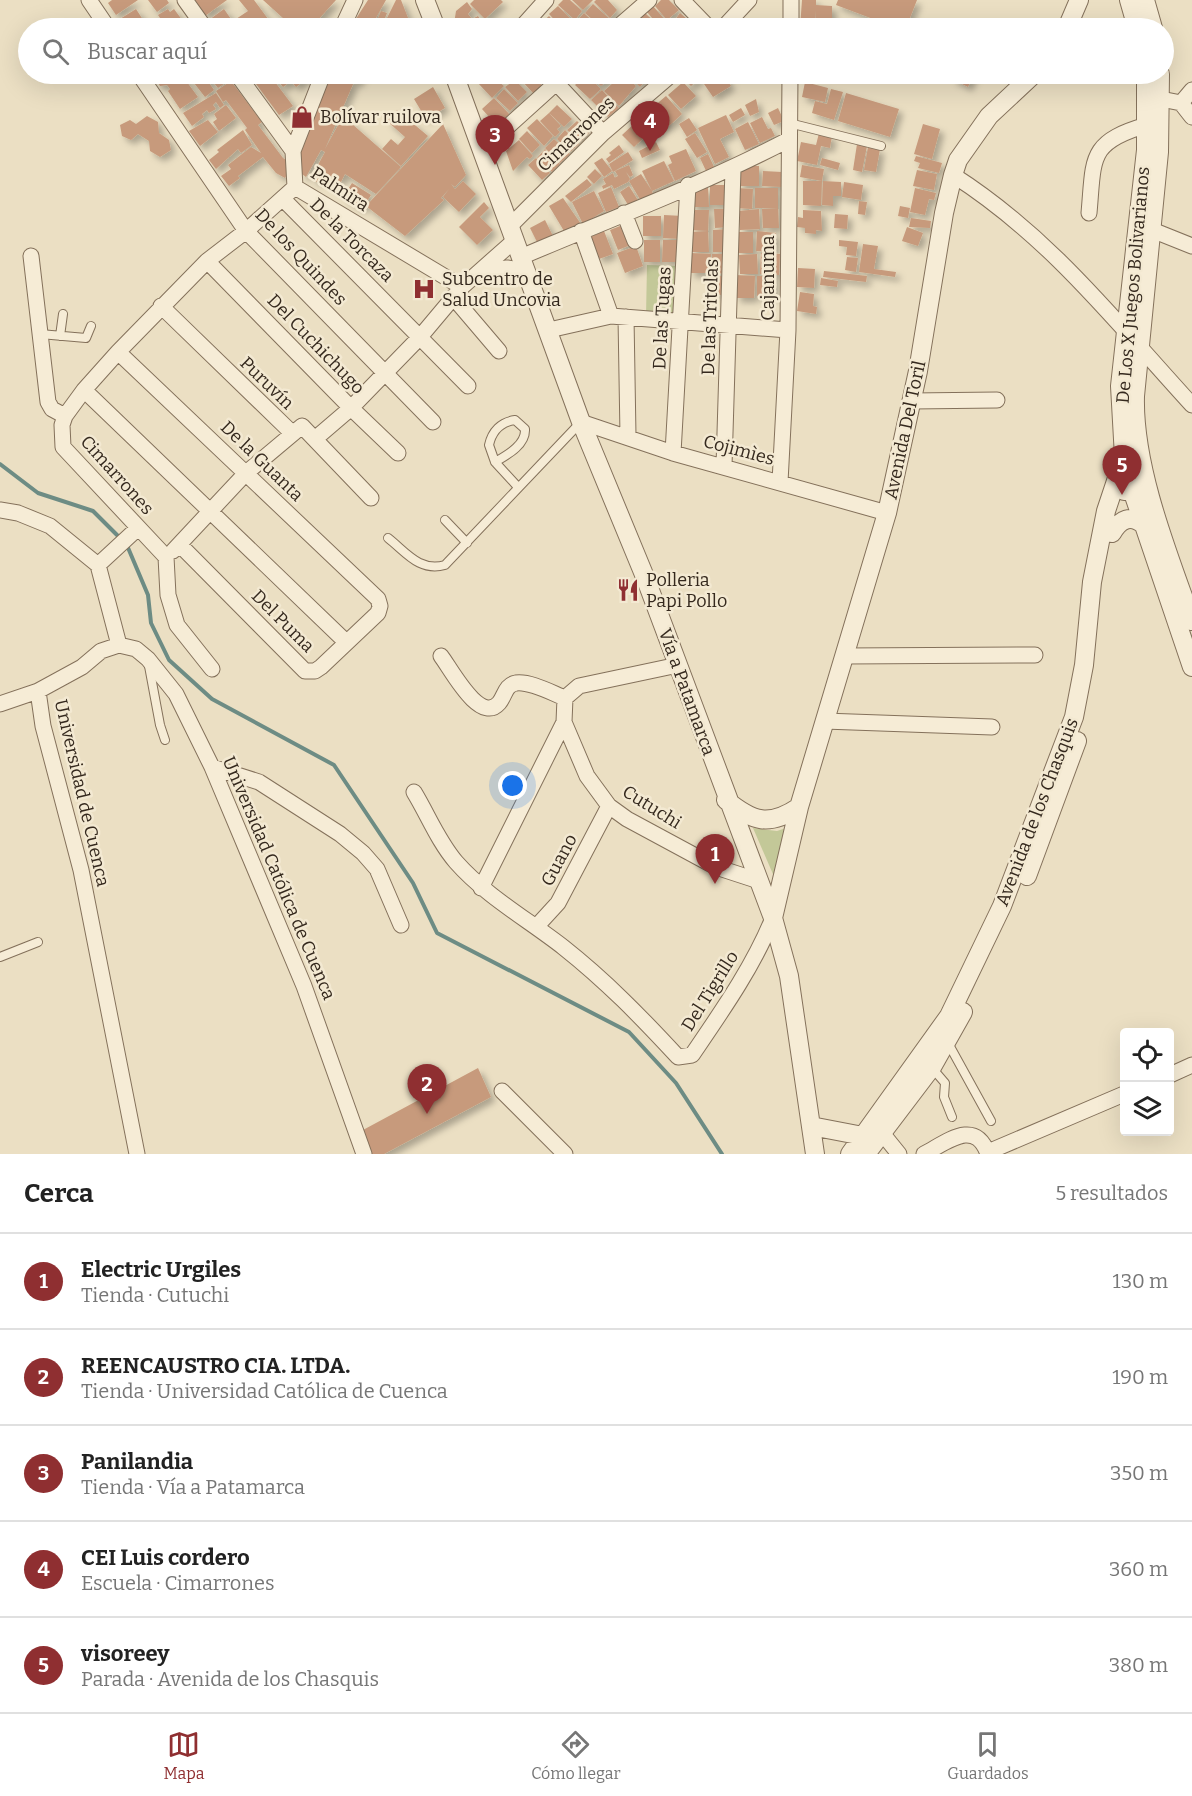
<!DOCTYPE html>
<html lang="es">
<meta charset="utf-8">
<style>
body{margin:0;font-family:Bitter,serif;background:#f2f2f2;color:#222}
.controls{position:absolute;right:18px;bottom:18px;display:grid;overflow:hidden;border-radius:6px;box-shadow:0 6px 24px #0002}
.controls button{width:54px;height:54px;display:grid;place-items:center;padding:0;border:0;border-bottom:2px solid #e0e0e0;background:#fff;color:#222;font:30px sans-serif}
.you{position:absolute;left:513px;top:786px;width:21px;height:21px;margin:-15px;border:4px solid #fff;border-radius:50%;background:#1a73e8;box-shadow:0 0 0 9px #1a73e833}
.badge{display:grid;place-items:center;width:39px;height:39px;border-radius:50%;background:#8f2f31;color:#fff;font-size:20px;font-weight:700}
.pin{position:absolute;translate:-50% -50px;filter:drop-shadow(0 2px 3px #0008)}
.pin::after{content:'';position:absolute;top:32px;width:21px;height:18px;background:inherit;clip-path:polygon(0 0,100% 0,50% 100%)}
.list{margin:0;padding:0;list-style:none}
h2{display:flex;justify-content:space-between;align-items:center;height:78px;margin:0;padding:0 24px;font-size:26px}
h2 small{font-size:20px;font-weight:400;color:#767676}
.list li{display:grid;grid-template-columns:39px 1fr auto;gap:18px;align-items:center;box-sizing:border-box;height:96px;padding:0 24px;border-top:2px solid #e0e0e0}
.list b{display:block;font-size:22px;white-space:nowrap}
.list p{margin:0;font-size:20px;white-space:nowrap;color:#767676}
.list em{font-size:20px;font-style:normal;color:#767676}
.icon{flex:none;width:33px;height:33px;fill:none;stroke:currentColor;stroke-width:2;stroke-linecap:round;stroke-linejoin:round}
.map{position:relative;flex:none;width:1192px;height:1154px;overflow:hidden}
.search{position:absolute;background:#fff;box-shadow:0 6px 24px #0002;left:18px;right:18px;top:18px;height:66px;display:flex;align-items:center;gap:15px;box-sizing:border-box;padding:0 21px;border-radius:33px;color:#767676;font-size:22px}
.sheet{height:558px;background:#fff}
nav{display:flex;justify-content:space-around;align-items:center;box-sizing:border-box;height:84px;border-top:2px solid #e0e0e0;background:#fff;font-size:16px;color:#767676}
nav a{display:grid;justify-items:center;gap:3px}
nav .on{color:#8f2f31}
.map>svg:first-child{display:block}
.green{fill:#c3c898}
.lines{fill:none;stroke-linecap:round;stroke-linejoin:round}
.stream{stroke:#6d8c84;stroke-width:4}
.building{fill:#c79a7c;filter:url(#shadow)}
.service-casing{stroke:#84715b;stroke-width:10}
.minor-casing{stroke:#84715b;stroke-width:17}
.tertiary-casing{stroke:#84715b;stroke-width:20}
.service{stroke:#f6ecd6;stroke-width:8}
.minor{stroke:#f6ecd6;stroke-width:15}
.tertiary{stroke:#f6ecd6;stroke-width:18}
.labels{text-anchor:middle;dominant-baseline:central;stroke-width:5;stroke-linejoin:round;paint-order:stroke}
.poi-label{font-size:18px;fill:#35291e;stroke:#f3e9d2;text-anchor:start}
.street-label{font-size:18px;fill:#35291e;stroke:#f3e9d2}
</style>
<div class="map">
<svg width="1192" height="1154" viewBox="0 0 1192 1154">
<defs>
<filter id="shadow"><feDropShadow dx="4.5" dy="4.5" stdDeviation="3" flood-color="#0004"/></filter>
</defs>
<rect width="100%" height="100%" fill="#ebdfc3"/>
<path class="green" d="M647 265 679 266 678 317 646 316Z
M792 826 779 888 753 828 777 831Z"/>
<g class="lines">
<path class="stream" d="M0 464 38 493 93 511 120 538
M126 543 148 595 151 623 169 660 212 699 334 765 413 883 437 933 629 1032 676 1083 722 1154"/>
</g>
<path class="building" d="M112 0H138L116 15 108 3Z
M148 0H167L169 3 157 12Z
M193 0H227L205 16Z
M239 0H254L274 27 239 28 233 21 248 11Z
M263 0H336L317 21 325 28H294Z
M368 0H386L372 25 380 28H350Z
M396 0H401L412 28H382Z
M474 0H501L503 2 485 19 470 4Z
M563 0H570L582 11 575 20 558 5Z
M572 0H593L583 10Z
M596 0H608L617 10 610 18 594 2Z
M661 0H669L679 10 667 20 655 6Z
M802 0H816V5L832 6V28H816L815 10V28H800Z
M838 0H917L906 28H897L836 5Z
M467 2 472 9 468 14 472 19 478 16 486 28H456L454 24 456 11Z
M593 4 612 21 605 28H602L585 13Z
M558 6 571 19 562 28 549 14Z
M653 6 666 21 660 27 647 12Z
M136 9 147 26 126 28 120 19Z
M168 9 170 12 174 9 188 28H150L162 21 158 15Z
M224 9 233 22 237 28H213L210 25 209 20Z
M381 11 387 13 381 28 375 25Z
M584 13 585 14 600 28H583L576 22Z
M645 13 659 26 657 28H638L633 24Z
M680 13 698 28H684L675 20Z
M549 16 560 28H544L540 24Z
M280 18 292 28H277L274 26Z
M158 74H181L198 97 180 109 168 91 170 89 167 85 160 86 155 78Z
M187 74H222L228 81 218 88 210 78 207 80 214 90 205 97Z
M248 74H269L293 106 279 115 256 84 264 79 261 76 254 81Z
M273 74H310L312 75 296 87 291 81 283 87Z
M328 74 354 82 325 149 343 116 401 167 376 194 345 174 341 182 322 172 317 182 311 178 325 152 321 150 306 177 302 174 299 148Z
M335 74H362L358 83Z
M489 74 504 86 492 98 478 83Z
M505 74H521L509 84 502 76Z
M529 74 543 86 534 94 521 80Z
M586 74 601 89 590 99 575 85Z
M587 74H615L601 86Z
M616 74H624L636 86 619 106 604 91 614 82 611 79Z
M627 74H643L648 78 640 87Z
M694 74 701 77 691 86 686 81Z
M723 74 731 86 713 97 704 84Z
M954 74H974L968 87 952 79Z
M515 80 527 92 518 101 505 87Z
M231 81 262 122 258 125 283 158 292 164 285 178 276 173 263 157 238 176 240 178 229 186 221 176 231 169 228 165 251 147 261 153 245 130 247 128 226 100 223 102 216 91Z
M683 82 696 96 681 109 668 95Z
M805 82 828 88 825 102 802 97Z
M433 87 445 108 426 119 414 99Z
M504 89 518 103 510 111 496 98Z
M831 89 843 92 834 120 812 113 815 101 827 104Z
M602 90 619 108 608 117 591 100Z
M216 93 224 105 220 108 216 102 213 105 216 109 209 113 207 110 202 114 204 117 192 126 183 113Z
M846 93 899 109 890 137 838 121Z
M666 96 682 114 669 126 653 107Z
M494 98 511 116 498 127 482 109Z
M756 99 759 112 750 116 745 105Z
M226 105 236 118 219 131 213 122 217 119 214 114Z
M557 105 572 119 564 127 549 113Z
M741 108 745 115 733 122 729 115Z
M778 108 784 121 774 125 768 113Z
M653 109 668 125 665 128 659 122 648 132 638 122Z
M397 110 428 136 401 166 382 149 391 139 398 145 405 137 387 121Z
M549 113 561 126 557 129 560 132 555 137 540 121Z
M726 115 734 132 720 139 729 157 715 164 698 128Z
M147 116 158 122 159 133 169 140 171 150 160 157 150 151 149 141 138 134 131 140 122 136 120 125 130 120 136 124Z
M762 117 768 129 771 128 775 136 760 143 750 123Z
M689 118 697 130 687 137 679 124Z
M537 119 553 136 544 146 527 128Z
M208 120 218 132 200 146 189 131Z
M577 121 589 133 580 142 567 130Z
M636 122 648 134 634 147 622 135Z
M748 122 759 144 745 150 735 129Z
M443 124 466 175 455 187 451 184 455 189 463 181 476 194 459 212 443 197 449 189 441 198 444 200 405 236 366 206Z
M923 124 940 129 932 159 914 154Z
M243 130 252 145 241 153 238 149 216 169 209 160 219 152 217 150Z
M565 130 579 144 570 152 557 139Z
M527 131 540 145 532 153 519 139Z
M695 133 707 152 697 158 685 139Z
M819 133 832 136 830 148 821 146 817 165 797 161 801 142 816 145Z
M554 139 570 154 560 163 545 148Z
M519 140 533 156 530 159 527 157 513 171 506 151Z
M656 142 660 150 642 158 639 151Z
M857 144 867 146 862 172 853 170Z
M619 145 624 152 609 163 606 159 611 155 609 153Z
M868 147 880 149 876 172 864 170Z
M545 149 560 164 552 172 537 158Z
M686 149 696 171 675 181 668 165 672 163 669 156Z
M628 152 633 160 613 172 609 164Z
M708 154 715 169 707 173 700 158Z
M916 156 942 163 939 173 918 168 920 163 914 161Z
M536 158 550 173 542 180 528 165Z
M602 158 612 171 604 177 594 163Z
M822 158 840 163 838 170 820 165Z
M664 161 674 181 652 191 653 194 641 201 629 181 641 174 652 191 642 171Z
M629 165 633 175 630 177 626 172 630 179 628 182 618 187 614 178 618 176 615 171Z
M802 165 824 169 822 181 800 177Z
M739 166H759V186H739Z
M595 169 602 176 594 184 587 177Z
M917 170 937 174 934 190 913 186Z
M763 171 782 172 781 187 762 186Z
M613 173 618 187 614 189 612 185 603 189 602 186 606 184 603 179Z
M587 179 592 185 571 202 565 196Z
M803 181H822L821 206 803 205Z
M823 181 841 182V196H833V206L822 205Z
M844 182 863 185 861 200 842 197Z
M352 183 371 195 362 209 343 197Z
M710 185H730V205H710Z
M629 186 639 202 630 208 620 192Z
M611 187 619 207 606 212 598 193Z
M691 188H708L709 207H691Z
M737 188 753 189 752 209 736 208Z
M755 188H778V208H755Z
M915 188 936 193 934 200 929 199 925 215 910 212Z
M594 191 604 211 583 224 572 202Z
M563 198 583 227 567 236 549 206Z
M859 201 867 202 865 215 858 214Z
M484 202 489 208 480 217 493 230 477 245 459 227Z
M900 206 910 208 908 218 898 216Z
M778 208 779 228H763L762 209Z
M714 209H729L730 227 715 228Z
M759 209 760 229 740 230 739 211Z
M692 210H709L708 231 691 230Z
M803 210 821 211 822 231 816 230V234L805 233V228L797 227 798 217 803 218Z
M835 214 848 215 847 229 834 228Z
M664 215 683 216V239L663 238Z
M643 216H661V236H643Z
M911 218 931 221 930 228 909 227Z
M545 220 554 238 539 246 530 228Z
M625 224 633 244 618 250 610 230Z
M907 227 923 233 918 246 902 241Z
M729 229V252H713V230Z
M604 231 613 254 599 259 590 237Z
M708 231 709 252H691V232Z
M757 231 776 233 775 252 756 251Z
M738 232H753V253H738Z
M644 240H660V262H644Z
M663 240H681V262H662Z
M839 240 858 242 856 256 846 255 847 247 839 246Z
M863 244 878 246 874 269 896 272 895 277 859 272Z
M636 246 643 266 625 273 617 253Z
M691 253 711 254 710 273H690Z
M761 253 780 254 779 275 760 274Z
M712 254H729L730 273 713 274Z
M757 254 758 274H740L739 255Z
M847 257 858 258 856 272 845 270Z
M798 268 815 269 814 288 797 287Z
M824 271 867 276 866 282 823 277Z
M736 275 755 276 754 298H736Z
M715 276H729V295H715Z
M757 276H775L774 296H757Z
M821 278 838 281 837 287 820 285Z
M800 292 814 294 813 306 817 307 816 314 797 311Z
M478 1068 491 1097 384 1154H372L363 1130Z"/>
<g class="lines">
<g class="service-casing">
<path id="service" d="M789 123 881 146
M40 334 86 338 91 326
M60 336 63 314
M495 462C507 455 526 445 525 429L515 420C501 422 492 431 489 445L495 462 517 486
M445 520 467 543
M388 538C406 552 419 572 445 565L581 422
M149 666 160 725 165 740
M0 957 38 942
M948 1043 991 1121
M933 1069 945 1083 944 1097 952 1117"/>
</g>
<g class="minor-casing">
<path id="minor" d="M89 0 108 28
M185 0 205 28
M682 0 709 28
M342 28 355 0
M521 28 546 0
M617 28 649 0
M723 28 749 0
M791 28V0
M139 74 246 231 433 422
M237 74 293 151
M548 74 603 133
M1161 99 1181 103 1192 90
M1181 103 1192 117
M483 149 566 74
M953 175C1050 237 1115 321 1192 405
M295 187 462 287
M295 187 293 151 323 74
M283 199 468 386
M624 213 635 241
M1089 213C1094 158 1088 142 1147 125
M510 226 603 133 672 74
M1142 226 1192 246
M581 231 611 316
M31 256 48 402 52 409 65 416
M521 257C610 219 702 185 788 140
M207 261 351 408 398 453
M482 272 507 268 527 271
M453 297 499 351
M161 306 291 432
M626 317 628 436
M549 330 611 316 788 330
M118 352 378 599 380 606 378 613 321 667 315 671H305L180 545
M84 390 345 641
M912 401 997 400
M581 422 673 453 887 513
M316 438 351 408 420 337 462 287 515 240
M673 453 688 185
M724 466 733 169
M780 482 788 330 790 74
M0 510 18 513 50 526 98 565 119 645 101 651 82 667 38 691 43 726 81 870 137 1154
M173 551 246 473 302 426 371 498
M166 557 63 447 62 425 65 416 84 390 118 352 207 261 246 231 295 187
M166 557 168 595 177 625 212 669
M98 565 138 528
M119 645 136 649 148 659 176 694 212 767 304 986 364 1154
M441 656C451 669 480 725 499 703 505 696 505 685 516 683 530 681 552 693 565 698
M844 656 1035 655
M678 665 579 686 565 698 564 722 587 776 609 806 627 819 716 867 759 881
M0 704 38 691
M824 721 992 727
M212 767 259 782 340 834 363 853 377 869 401 925
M414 792C428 815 438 841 456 862 486 896 527 919 563 947 606 981 641 1017 678 1057L692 1055C722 1011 753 967 773 918
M481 888 564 722
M536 927 558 903 609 806
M1170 1075 1192 1065
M502 1091 565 1154
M882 1133 899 1154
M988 1152 1124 1094
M924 1154C947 1142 975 1118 988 1154"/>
</g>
<g class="tertiary-casing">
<path id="tertiary" d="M425 0 436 28
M1129 0 1137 28
M1145 0 1153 28
M1067 28 1079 0
M454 74 581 422 645 577 773 918 789 976 815 1154
M1146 74V150L1120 386 1124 457 1128 478 1192 667
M1160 74 1159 152 1135 396C1133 467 1168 554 1192 621
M1124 491 1128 478 1140 458
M1112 533C1120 519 1131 514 1144 525
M726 800C753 822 769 827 799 807
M1027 876 1077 741
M773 918 799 807 887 513 918 371 944 213 953 175 958 160 989 116 1034 74
M811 1126 863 1136
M850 1154 949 1016 1002 906 1074 717 1084 665 1092 582 1106 511 1124 457 1135 434
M866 1154 932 1067 963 1012"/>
</g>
<use href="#service" class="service"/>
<use href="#minor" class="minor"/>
<use href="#tertiary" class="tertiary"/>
</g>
<defs>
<g id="shop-bare" transform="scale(1.8)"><path d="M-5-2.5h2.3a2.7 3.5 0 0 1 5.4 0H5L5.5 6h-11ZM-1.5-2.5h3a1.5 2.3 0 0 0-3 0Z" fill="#8f2f31" stroke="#f3e9d2" stroke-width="2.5" paint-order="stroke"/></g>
<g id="hospital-bare" transform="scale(1.8)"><path d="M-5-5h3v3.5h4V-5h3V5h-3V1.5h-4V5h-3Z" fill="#8f2f31" stroke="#f3e9d2" stroke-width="2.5" paint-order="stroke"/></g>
<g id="restaurant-bare" transform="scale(1.8)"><path d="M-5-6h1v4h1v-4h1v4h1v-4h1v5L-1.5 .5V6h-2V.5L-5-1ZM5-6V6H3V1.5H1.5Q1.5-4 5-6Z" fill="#8f2f31" stroke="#f3e9d2" stroke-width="2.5" paint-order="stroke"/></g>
</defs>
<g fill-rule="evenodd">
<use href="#shop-bare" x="302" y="117"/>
<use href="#hospital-bare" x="424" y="289"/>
<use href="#restaurant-bare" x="628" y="590"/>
</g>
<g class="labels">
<g class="poi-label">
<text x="320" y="117">Bolívar ruilova</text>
<text x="442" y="279">Subcentro de<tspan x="442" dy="21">Salud Uncovia</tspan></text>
<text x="646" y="580">Polleria<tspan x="646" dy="21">Papi Pollo</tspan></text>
</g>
<g class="street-label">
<text transform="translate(576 134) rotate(-44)">Cimarrones</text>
<text transform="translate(340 189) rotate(33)">Palmira</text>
<text transform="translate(352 240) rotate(45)">De la Torcaza</text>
<text transform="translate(301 257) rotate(47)">De los Quindes</text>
<text transform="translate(768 278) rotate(-90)">Cajanuma</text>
<text transform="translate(1133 285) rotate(-85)">De Los X Juegos Bolivarianos</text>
<text transform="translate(710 317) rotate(-88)">De las Tritolas</text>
<text transform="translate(662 318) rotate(-87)">De las Tugas</text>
<text transform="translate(316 344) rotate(46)">Del Cuchichugo</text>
<text transform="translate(267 383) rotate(44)">Puruvín</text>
<text transform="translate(905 430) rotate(-78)">Avenida Del Toril</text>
<text transform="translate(739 450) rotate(15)">Cojimìes</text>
<text transform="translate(262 461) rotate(44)">De la Guanta</text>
<text transform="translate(117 475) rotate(48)">Cimarrones</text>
<text transform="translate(283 621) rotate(45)">Del Puma</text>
<text transform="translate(687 692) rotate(70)">Vía a Patamarca</text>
<text transform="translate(82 793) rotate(77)">Universidad de Cuenca</text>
<text transform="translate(652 807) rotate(32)">Cutuchi</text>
<text transform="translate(1037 812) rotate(-69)">Avenida de los Chasquis</text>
<text transform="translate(559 860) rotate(-62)">Guano</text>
<text transform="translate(279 878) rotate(67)">Universidad Católica de Cuenca</text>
<text transform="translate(710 991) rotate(-58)">Del Tigrillo</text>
</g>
</g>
</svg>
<div class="controls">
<button><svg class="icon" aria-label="locate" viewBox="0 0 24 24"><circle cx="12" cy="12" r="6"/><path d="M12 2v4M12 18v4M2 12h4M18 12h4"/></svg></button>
<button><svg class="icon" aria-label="layers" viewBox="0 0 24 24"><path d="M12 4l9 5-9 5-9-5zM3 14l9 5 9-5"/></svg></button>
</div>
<div class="you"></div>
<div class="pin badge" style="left:715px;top:884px">1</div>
<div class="pin badge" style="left:427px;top:1114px">2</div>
<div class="pin badge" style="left:495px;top:165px">3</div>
<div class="pin badge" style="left:650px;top:151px">4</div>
<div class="pin badge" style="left:1122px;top:495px">5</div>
<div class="search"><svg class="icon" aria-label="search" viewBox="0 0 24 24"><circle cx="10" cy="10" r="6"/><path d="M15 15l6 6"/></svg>Buscar aquí</div>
</div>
<section class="sheet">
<h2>Cerca<small>5 resultados</small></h2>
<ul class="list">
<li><span class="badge">1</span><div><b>Electric Urgiles</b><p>Tienda · Cutuchi</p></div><em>130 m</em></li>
<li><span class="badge">2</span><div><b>REENCAUSTRO CIA. LTDA.</b><p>Tienda · Universidad Católica de Cuenca</p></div><em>190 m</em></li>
<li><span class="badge">3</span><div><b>Panilandia</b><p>Tienda · Vía a Patamarca</p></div><em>350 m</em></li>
<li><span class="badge">4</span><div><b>CEI Luis cordero</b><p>Escuela · Cimarrones</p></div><em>360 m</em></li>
<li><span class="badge">5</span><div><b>visoreey</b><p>Parada · Avenida de los Chasquis</p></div><em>380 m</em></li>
</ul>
</section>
<nav>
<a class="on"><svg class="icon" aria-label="map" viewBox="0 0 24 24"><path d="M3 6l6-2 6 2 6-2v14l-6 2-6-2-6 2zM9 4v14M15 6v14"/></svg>Mapa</a>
<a><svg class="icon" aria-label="directions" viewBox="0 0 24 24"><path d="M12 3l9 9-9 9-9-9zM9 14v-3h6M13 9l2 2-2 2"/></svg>Cómo llegar</a>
<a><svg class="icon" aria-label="saved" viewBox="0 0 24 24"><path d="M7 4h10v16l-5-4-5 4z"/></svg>Guardados</a>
</nav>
